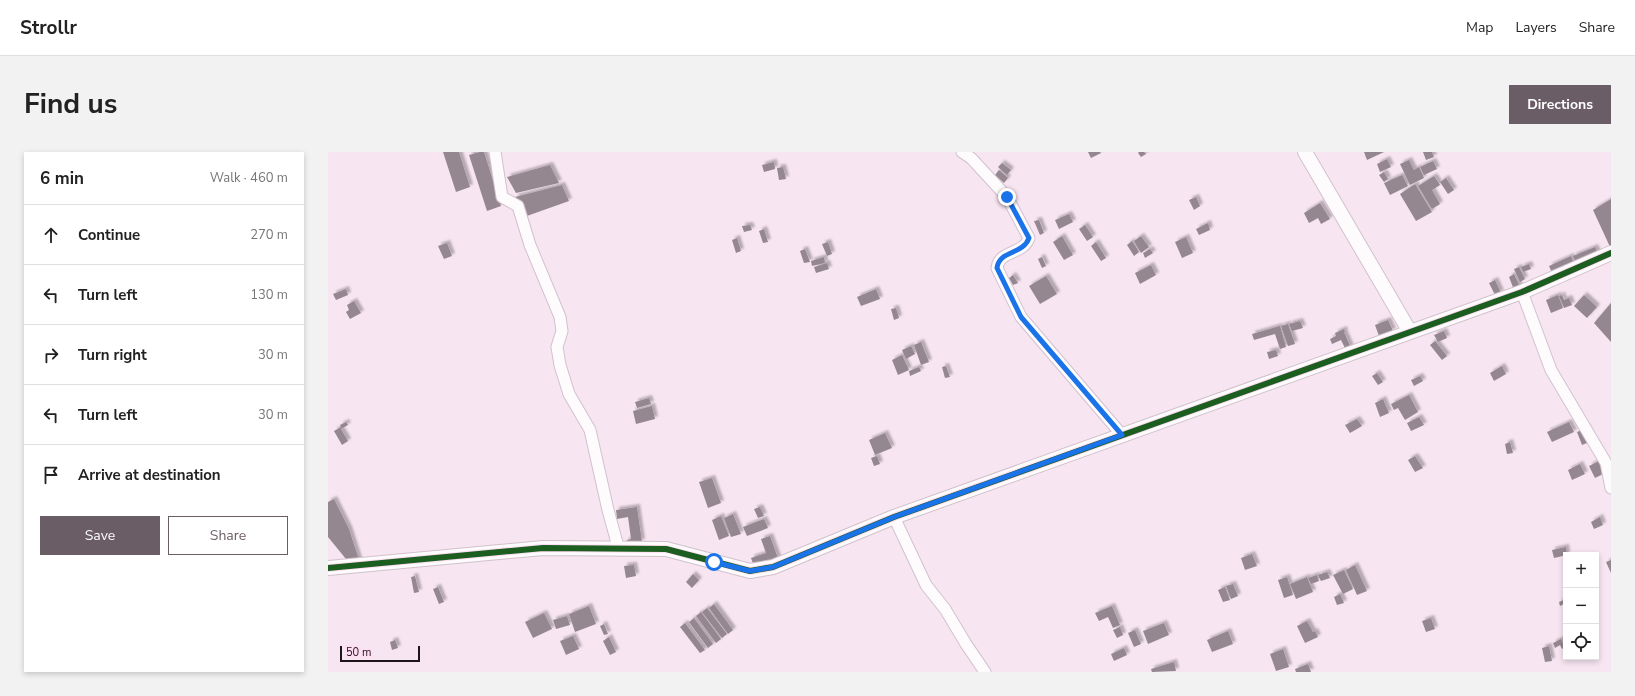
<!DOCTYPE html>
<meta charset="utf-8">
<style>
body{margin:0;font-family:"Nunito Sans",sans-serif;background:#f2f2f2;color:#222}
.controls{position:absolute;right:12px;bottom:12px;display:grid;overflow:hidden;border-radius:0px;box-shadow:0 2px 6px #0003}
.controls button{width:36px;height:36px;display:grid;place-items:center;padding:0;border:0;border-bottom:1px solid #e0e0e0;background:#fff;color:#222;font:20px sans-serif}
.scale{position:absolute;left:12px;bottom:10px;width:80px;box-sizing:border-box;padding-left:4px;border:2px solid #1f141b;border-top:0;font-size:11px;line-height:14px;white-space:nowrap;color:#1f141b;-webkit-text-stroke:3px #ffddf3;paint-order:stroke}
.stop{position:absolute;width:12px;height:12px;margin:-9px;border:3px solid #1a73e8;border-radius:50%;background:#fff}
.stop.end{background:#1a73e8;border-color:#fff;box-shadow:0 1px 4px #0008}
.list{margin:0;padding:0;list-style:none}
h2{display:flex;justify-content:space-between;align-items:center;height:52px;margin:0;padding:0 16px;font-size:17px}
h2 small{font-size:13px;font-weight:400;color:#767676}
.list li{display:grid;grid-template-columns:26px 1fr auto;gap:12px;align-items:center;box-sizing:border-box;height:60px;padding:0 16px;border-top:1px solid #e0e0e0}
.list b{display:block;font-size:15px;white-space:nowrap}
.list em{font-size:13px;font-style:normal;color:#767676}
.actions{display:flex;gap:8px;padding:12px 16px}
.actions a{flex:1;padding:9px 0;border:1px solid #6b5d66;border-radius:0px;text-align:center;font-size:14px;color:#6b5d66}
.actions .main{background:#6b5d66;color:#fff}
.icon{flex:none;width:22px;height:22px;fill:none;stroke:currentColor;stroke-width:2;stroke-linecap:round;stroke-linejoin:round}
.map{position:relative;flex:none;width:1283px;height:520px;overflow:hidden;border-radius:0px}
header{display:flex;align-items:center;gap:24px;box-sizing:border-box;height:56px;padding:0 20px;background:#fff;border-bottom:1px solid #e0e0e0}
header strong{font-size:19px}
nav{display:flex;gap:22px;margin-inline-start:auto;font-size:14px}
.intro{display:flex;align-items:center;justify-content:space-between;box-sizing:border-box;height:96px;padding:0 24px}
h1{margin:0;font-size:28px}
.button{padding:10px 18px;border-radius:0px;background:#6b5d66;color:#fff;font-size:14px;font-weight:700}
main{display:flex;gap:24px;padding:0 24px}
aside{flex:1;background:#fff;border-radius:0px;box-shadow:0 2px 6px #0003}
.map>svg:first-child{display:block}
.building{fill:#958790;filter:url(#shadow)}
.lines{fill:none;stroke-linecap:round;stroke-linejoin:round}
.minor-casing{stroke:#d1c2cc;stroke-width:13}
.tertiary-casing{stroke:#d1c2cc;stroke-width:16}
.minor{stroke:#fefbfd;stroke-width:11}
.tertiary{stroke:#fefbfd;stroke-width:14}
.cycleway-casing{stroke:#ffddf3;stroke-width:8}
.cycleway{stroke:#1b5e20;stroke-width:6}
.route{stroke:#1a73e8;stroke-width:5}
</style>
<header>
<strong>Strollr</strong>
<nav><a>Map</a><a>Layers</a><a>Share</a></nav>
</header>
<div class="intro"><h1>Find us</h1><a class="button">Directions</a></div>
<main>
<aside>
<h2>6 min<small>Walk · 460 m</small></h2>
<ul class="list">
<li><svg class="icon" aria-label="ahead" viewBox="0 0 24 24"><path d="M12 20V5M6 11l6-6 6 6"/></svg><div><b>Continue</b></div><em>270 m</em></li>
<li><svg class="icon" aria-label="left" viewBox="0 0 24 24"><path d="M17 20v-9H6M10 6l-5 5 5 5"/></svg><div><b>Turn left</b></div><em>130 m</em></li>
<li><svg class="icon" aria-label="right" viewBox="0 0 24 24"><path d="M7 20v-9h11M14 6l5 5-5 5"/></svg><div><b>Turn right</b></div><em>30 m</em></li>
<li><svg class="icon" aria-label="left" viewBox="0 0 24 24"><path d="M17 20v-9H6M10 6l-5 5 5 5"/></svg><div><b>Turn left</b></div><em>30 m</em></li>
<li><svg class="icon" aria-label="arrive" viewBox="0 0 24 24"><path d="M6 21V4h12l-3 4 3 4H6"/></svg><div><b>Arrive at destination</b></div></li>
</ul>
<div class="actions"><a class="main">Save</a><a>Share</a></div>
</aside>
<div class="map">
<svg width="1283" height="520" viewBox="0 0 1283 520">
<defs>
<filter id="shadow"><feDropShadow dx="3" dy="-3" stdDeviation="1" flood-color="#0004"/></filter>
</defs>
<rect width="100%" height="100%" fill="#f7e5f1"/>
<path class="building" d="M115 0H131L142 35 128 40Z
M152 0H156L173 54 159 59 141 3Z
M760 0H772L773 1 763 6Z
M811 0H816L818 2 813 5 810 1Z
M1036 0H1056L1039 8Z
M1095 0H1104L1106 5 1098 8Z
M1059 7 1063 15 1052 20 1049 12Z
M1081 8 1086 18 1091 15 1096 26 1082 33 1072 12Z
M1105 9 1109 17 1096 23 1092 15Z
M446 10 447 17 436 20 434 13Z
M674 11 683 18 679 23 670 15Z
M222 13 231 31 188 41 179 25Z
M455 15 458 27 451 28 449 16Z
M671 18 680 26 676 31 667 23Z
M1056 20 1060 27 1056 30 1051 23Z
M1074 23 1080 34 1062 43 1056 31Z
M1106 24 1112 33 1104 38 1112 52 1104 57 1090 34Z
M1118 26 1126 38 1120 42 1112 30Z
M1087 32 1104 60 1088 69 1072 42Z
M234 33 241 49 196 65 187 45Z
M868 45 872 54 866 58 861 48Z
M1283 47V97L1265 58Z
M992 51 1002 67 993 72 990 66 981 71 976 61Z
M741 62 745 70 731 77 727 68Z
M711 68 716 81 712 83 706 69Z
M880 71 882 78 871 83 868 77Z
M422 73 424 78 416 80 414 74Z
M757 73 765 85 759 89 751 77Z
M436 77 440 90 435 91 431 79Z
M734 84 745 103 736 108 725 90Z
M813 84 821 95 813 101 806 89Z
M858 85 865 101 854 106 847 90Z
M409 86 413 99 408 101 404 88Z
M804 89 811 100 806 104 799 93Z
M500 90 504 102 499 104 494 92Z
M768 90 778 106 773 109 763 94Z
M119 91 124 104 116 107 110 94Z
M1267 95 1271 104 1249 113 1245 104Z
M477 97 482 110 476 111 472 99Z
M822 97 825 101 817 106 815 101Z
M1243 104 1247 114 1225 123 1221 114Z
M496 105 497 111 484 114 483 109Z
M714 105 718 114 714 116 710 107Z
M499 111 501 117 488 121 486 115Z
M1201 112 1203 117 1195 120 1193 115Z
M823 113 828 123 812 132 807 121Z
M1191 115 1197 127 1192 130 1186 117Z
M1186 122 1192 135 1186 138 1181 125Z
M685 123 690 131 685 133 681 126Z
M718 124 729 142 712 152 701 134Z
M1167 128 1173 141 1167 143 1161 131Z
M18 137 20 143 8 148 5 142Z
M548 137 552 147 533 154 529 145Z
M1230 143 1235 156 1223 161 1218 148Z
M1234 143 1236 148 1241 146 1244 153 1236 156 1231 144Z
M1256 143 1269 155 1259 166 1246 154Z
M26 149 33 161 22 167 18 160 21 158 19 153Z
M1283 151V190L1266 171Z
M568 156 571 166 566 168 563 157Z
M1060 168 1065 179 1051 184 1047 173Z
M972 169 975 176 964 179 961 172Z
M960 172 967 192 960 194 953 174Z
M952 174 958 195 952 197 947 182 926 188 924 182Z
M1016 177 1017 180H1016L1023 196 1018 198 1013 188 1004 192 1002 187 1008 184 1007 181Z
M1116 179 1119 186 1110 190 1106 183Z
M1107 189 1119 204 1114 208 1102 193Z
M593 190 601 210 593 213 586 193Z
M583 194 587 202 578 207 574 198Z
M948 198 950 204 941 207 939 200Z
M574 203 581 218 570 223 564 208Z
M618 214 622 225 617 226 614 215Z
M1174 214 1178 222 1166 229 1162 221Z
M591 215 593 219 582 224 581 219Z
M1049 221 1055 230 1050 233 1044 224Z
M1092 224 1095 229 1086 234 1083 228Z
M1081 243 1090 260 1077 268 1070 256 1066 258 1063 252Z
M321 246 323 252 309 256 307 250Z
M1055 247 1061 261 1052 265 1047 251Z
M324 254 327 267 308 272 305 259Z
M1091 265 1096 273 1083 279 1079 271Z
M1029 267 1034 274 1022 281 1017 273Z
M18 270 20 273 13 277 20 289 14 293 6 279 13 275 12 273Z
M1241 270 1246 280 1224 290 1219 280Z
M1259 276 1264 289 1254 293 1249 280Z
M557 281 564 296 547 303 541 288Z
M1182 290 1185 301 1179 302 1177 292Z
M549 304 552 312 546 314 543 306Z
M1087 304 1095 316 1087 320 1080 308Z
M1271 309 1277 321 1267 326 1261 314Z
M1252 312 1257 322 1244 328 1240 318Z
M384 326 393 351 380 356 371 330Z
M6 347 21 377 32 411 18 407 0 385V350Z
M309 355 314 390 297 392 299 388 303 387 300 365 289 367 288 358Z
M432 355 436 364 430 366 426 357Z
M405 362 413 382 403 385 396 366Z
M393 364 401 384 391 388 384 368Z
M1272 365 1275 373 1266 377 1263 370Z
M436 367 440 376 419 384 415 375Z
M442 384 451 409 427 417 423 406 438 401 433 387Z
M1238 395 1239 403 1226 406 1224 398Z
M924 402 929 414 917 418 913 406Z
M1283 408V421L1278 410Z
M306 413 308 424 298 426 296 414Z
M1027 413 1039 439 1029 443 1018 418Z
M1016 418 1025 437 1015 442 1005 423Z
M999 420 1002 426 993 429 990 423Z
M365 422 371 428 364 436 358 430Z
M989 423 991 429 983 432 980 426Z
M87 424 91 440 86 441 83 425Z
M959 425 965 443 956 446 950 428Z
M979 425 985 440 968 447 962 432Z
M905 432 910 444 903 447 898 434Z
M110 435 116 450 111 452 105 437Z
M897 435 902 448 895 450 890 438Z
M1012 442 1016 451 1009 453 1006 445Z
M1238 447V451L1232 454 1231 450Z
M386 452 405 478 400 482 381 456Z
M261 454 268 472 247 480 241 462Z
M784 454 792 473 785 476 780 465 771 469 767 461Z
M379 456 399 482 394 486 374 460Z
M373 460 393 487 388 491 368 464Z
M216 461 224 477 205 486 197 470Z
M239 464 242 473 228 477 225 468Z
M366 466 385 492 380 496 361 470Z
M1103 466 1107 477 1098 480 1094 469Z
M979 469 985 480 987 479 990 485 977 491 969 474Z
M357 471 377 498 372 501 352 475Z
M836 471 841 483 820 492 815 479Z
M276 472 280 482 276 483 272 474Z
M792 475 795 483 789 486 785 478Z
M807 478 813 492 806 495 800 481Z
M900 479 905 492 884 500 879 488Z
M245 484 251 497 238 503 232 489Z
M281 485 288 500 282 503 275 489Z
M1233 487 1237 495 1234 497 1232 493 1227 496 1225 491Z
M67 488 70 496 64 498 62 490Z
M1221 494 1224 509 1217 510 1214 496Z
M796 496 799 503 786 509 783 502Z
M955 497 961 515 948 519 942 502Z
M846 510 848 519 824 520 823 517Z
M980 512 983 520H968L967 517Z"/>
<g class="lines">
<g class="minor-casing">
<path id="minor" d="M167 0 174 45 190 54 202 93 232 165 234 179 229 195 232 213 241 242 262 278 280 358 291 398
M634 0 643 6 679 45 701 86C695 103 671 98 669 116L693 165 794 283
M1194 140 1223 218 1278 311 1283 336
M566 365 598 433 617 457 638 492 657 520"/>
</g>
<g class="tertiary-casing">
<path id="tertiary" d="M977 0 1082 180
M0 416 215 396 338 397 422 419 445 415 566 365 1194 140 1283 101"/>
</g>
<use href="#minor" class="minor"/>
<use href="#tertiary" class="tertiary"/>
<g class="cycleway-casing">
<path id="cycleway" d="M0 416 215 396 338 397 422 419 445 415 566 365 1194 140 1283 101"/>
</g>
<use href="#cycleway" class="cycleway"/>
</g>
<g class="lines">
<path class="route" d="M386 410 422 419 445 415 566 365 794 283 693 165 669 116C671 98 695 103 701 86L679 45"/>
</g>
</svg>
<div class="controls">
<button>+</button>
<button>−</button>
<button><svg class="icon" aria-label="locate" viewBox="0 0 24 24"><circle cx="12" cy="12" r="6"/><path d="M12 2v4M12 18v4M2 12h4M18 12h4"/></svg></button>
</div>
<div class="scale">50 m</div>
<div class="stop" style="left:386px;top:410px"></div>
<div class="stop end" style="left:679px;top:45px"></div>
</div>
</main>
